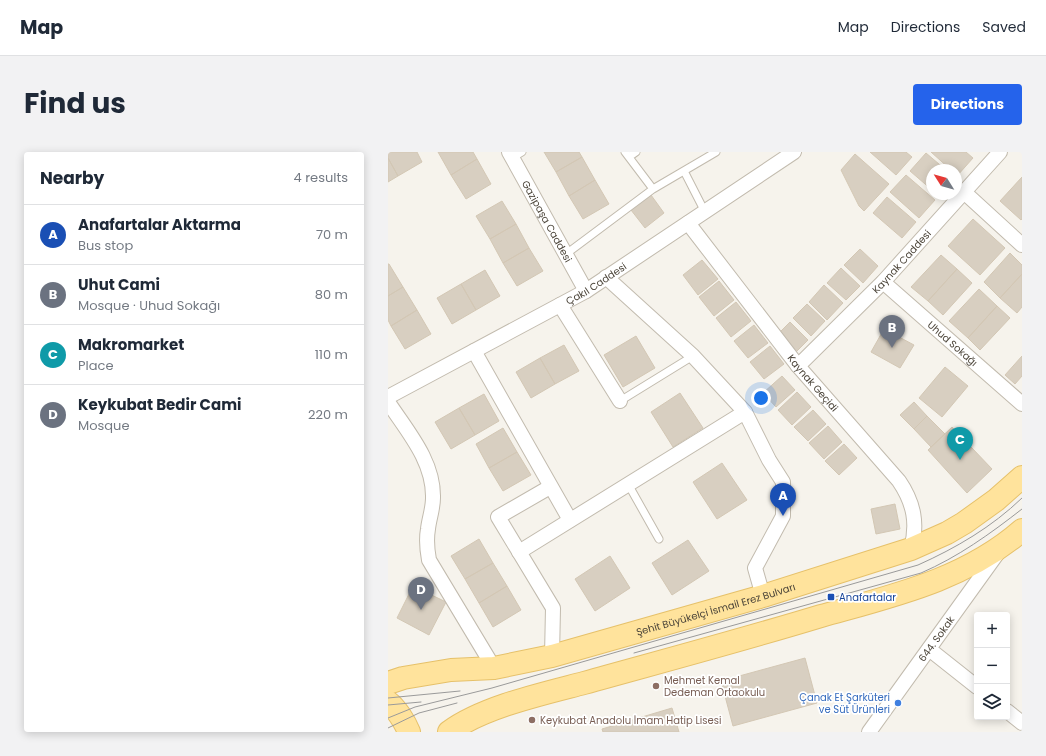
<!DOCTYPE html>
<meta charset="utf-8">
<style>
body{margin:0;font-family:Poppins,sans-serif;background:#f2f2f3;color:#1f2937}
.controls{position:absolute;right:12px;bottom:12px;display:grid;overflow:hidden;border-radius:4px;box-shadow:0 2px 10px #0003}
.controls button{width:36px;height:36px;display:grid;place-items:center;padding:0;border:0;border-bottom:1px solid #e0e1e3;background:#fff;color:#1f2937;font:20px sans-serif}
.compass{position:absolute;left:538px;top:12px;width:36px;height:36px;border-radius:50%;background:#fff;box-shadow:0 2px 10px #0003;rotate:307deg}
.you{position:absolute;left:373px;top:246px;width:14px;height:14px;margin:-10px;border:3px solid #fff;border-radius:50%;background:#1a73e8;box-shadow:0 0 0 6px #1a73e833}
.badge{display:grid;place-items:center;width:26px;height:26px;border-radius:50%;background:#2563eb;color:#fff;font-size:13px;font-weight:700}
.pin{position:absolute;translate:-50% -33px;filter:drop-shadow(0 1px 2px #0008)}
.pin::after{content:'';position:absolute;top:21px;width:14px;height:12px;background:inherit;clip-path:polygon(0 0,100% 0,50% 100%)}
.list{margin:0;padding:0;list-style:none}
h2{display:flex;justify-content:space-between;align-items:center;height:52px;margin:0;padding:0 16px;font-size:17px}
h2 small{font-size:13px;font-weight:400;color:#747a83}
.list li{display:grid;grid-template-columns:26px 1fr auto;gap:12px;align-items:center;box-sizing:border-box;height:60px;padding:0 16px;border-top:1px solid #e0e1e3}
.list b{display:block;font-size:15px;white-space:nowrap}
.list p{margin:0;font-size:13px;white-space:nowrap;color:#747a83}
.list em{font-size:13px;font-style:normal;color:#747a83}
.icon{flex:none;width:22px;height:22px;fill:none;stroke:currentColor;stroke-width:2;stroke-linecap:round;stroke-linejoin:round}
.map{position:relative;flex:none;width:634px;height:580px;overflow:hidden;border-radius:4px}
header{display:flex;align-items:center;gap:24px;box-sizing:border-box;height:56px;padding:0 20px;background:#fff;border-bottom:1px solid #e0e1e3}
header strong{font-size:19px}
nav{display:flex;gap:22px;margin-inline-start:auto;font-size:14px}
.intro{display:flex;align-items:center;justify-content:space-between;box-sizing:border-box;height:96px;padding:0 24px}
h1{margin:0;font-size:28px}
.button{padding:10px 18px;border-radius:4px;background:#2563eb;color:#fff;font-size:14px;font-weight:700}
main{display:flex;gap:24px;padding:0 24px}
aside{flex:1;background:#fff;border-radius:4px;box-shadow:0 2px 10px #0003}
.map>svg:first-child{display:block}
.building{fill:#d8cfc1;stroke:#d3c7b4}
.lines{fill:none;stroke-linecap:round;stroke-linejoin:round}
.lane-casing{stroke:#c2bbae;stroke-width:9}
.street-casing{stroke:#c2bbae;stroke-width:16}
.primary-casing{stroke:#e6c16a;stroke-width:24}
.lane{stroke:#fff;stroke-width:7}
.street{stroke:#fff;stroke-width:14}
.primary{stroke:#ffe39c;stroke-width:22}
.tram{stroke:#9a9a9a;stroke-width:1}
.transit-dot{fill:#1a4fb4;stroke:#fff;stroke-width:1.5}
.education-dot{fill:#8d6e63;stroke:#fff;stroke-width:1.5}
.shop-dot{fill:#3f7fe0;stroke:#fff;stroke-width:1.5}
.labels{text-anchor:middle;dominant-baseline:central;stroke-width:3.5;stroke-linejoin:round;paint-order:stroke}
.street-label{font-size:10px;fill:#4b4439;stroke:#fff}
.transit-label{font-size:10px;fill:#164399;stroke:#fff;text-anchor:start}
.education-label{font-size:10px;fill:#785e54;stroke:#fff;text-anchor:start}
.shop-label{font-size:10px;fill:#366cbe;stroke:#fff;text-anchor:end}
</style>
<header>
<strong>Map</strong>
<nav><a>Map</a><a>Directions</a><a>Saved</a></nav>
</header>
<div class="intro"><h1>Find us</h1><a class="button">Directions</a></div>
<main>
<aside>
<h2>Nearby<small>4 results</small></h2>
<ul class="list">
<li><span class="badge" style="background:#1a4fb4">A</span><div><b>Anafartalar Aktarma</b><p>Bus stop</p></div><em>70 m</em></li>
<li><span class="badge" style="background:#6b7280">B</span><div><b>Uhut Cami</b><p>Mosque · Uhud Sokağı</p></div><em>80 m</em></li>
<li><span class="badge" style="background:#0f9aa8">C</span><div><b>Makromarket</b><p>Place</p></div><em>110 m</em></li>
<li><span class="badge" style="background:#6b7280">D</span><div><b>Keykubat Bedir Cami</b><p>Mosque</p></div><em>220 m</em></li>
</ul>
</aside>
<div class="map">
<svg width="634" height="580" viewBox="0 0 634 580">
<rect width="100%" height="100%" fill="#f6f3ec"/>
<path class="building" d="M0 0H29L34 10 10 24 0 6Z
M50 0H85L89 7 63 23Z
M156 0H191L194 5 168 20Z
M482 0H518L524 5 508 23Z
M543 0H578L585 6 569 24 568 22V18H563Z
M538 1 558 18H544V38L522 19Z
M467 2 501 32 476 59 471 54 453 18Z
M194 5 207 28 181 44 168 20Z
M0 6 10 24 0 30Z
M89 7 103 32 78 47 63 23Z
M518 23 547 48 531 66 502 40Z
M634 25V67L633 68 612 49Z
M207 28 221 52 195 67 181 44Z
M263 43 276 61 257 76 243 58Z
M499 45 528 70 514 86 485 61Z
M114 49 128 72 102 87 88 64Z
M585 67 617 96 592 123 560 94Z
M128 72 141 96 115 111 102 87Z
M141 96 155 119 129 134 115 111Z
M472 97 490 114 475 131 456 113Z
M622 101 634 113V122L612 146 596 130Z
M553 103 569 117 540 149 523 135Z
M314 108 330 127 310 143 295 123Z
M0 112H1L15 135 0 144Z
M453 116 472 134 458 148 439 131Z
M569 117 584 131 555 163 540 149Z
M97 118 112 144 88 158 73 132Z
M634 122V155L629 161 612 146Z
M331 129 346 148 326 164 311 145Z
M73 132 88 158 64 172 49 146Z
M436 133 455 151 439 168 421 150Z
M15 135 29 158 3 174 0 168V144Z
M591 137 609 154 580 186 561 169Z
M348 150 363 169 343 185 328 166Z
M419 152 437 169 423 184 405 166Z
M609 154 622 166 592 198 580 186Z
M29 158 43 182 17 197 3 174Z
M402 170 420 188 406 202 388 184Z
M366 173 380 191 360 206 346 189Z
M496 177 526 193 512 216 483 200Z
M248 184 267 216 235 235 216 203Z
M176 193 191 219 167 232 152 206Z
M382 194 396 212 376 227 362 210Z
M634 204V224L627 232 617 223Z
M152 206 167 232 143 246 128 220Z
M557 215 580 234 554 265 531 246Z
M394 224 407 238 388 255 375 241Z
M409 240 423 255 404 273 390 258Z
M292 241 315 276 285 295 263 260Z
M96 242 111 269 87 283 71 256Z
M526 250 539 264 526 277 512 263Z
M71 256 87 283 63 297 47 270Z
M425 258 438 272 420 289 406 275Z
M539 264 557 282 543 295 526 277Z
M440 274 454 290 436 307 421 291Z
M564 275 604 317 579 341 540 298Z
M115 276 129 300 101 316 88 292Z
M456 292 469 306 451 323 437 309Z
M129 300 143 323 115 339 101 316Z
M334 311 359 348 329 367 305 330Z
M507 352 512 377 488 382 483 357Z
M91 387 105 411 77 427 63 404Z
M300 388 321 419 284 443 264 411Z
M222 404 242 436 207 459 187 427Z
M105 411 119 434 91 451 77 427Z
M25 434 58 450 41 483 9 466Z
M119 434 133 458 105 475 91 451Z
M417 506 429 551 345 574 333 529Z
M284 556 291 580H215L214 577Z"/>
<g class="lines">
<g class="lane-casing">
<path id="lane" d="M237 0 265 37
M241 5 248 0
M124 6 134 0
M296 19 317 60
M178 102 265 37 328 0
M232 249 305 204
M240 332 271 387"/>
</g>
<g class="street-casing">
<g id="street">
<path id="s1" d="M121 0 198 139"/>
<path d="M576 40 634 93"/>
<path id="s2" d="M300 71 410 214 511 329C526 351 530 372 523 397"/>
<path d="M218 125 305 204 357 260 381 308 395 330V364L367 416 375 444"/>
<path id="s3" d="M495 130 634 252"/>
<path d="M172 153 232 249"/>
<path d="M86 199 182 368"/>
<path id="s4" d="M410 214 495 130 612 0"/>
<path id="s5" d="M0 245 198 139 406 0"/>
<path d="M0 250C19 279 46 309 45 346 45 357 41 367 40 377 38 388 39 397 41 408L106 516"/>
<path d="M162 335 110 365 165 456 164 504"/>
<path d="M131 400 357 260"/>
<path d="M541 497 589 535"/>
<path d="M619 559 634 571"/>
<path id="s6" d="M481 580 609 402"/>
</g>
</g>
<g class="primary-casing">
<g id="primary">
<path id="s7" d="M0 531 15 526 63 518 106 516 164 504 375 444 523 397 559 381 576 371 608 348 634 325"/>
<path d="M0 550C8 556 17 570 21 580"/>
<path d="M61 580C95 555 154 542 196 531 275 509 354 488 433 464 504 444 577 428 634 378"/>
</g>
</g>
<use href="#lane" class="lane"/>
<use href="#street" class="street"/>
<use href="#primary" class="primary"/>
<path class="tram" d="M246 501 533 421C570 405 602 382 634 357
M0 546 72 539
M0 553 33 550
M0 566 27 555 104 536 530 413C568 396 604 375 634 346
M0 576 31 561 69 551"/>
</g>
<rect class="transit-dot" x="439" y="441" width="8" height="8" rx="2"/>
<g class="education-dot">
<circle cx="268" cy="534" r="4"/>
<circle cx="144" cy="568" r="4"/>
</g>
<circle class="shop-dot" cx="510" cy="551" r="4"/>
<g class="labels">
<g class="street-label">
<text stroke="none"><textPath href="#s1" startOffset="79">Gazipaşa Caddesi</textPath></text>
<text stroke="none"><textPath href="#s4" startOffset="147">Kaynak Caddesi</textPath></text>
<text stroke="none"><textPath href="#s5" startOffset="237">Çakıl Caddesi</textPath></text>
<text stroke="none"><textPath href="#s3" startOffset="93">Uhud Sokağı</textPath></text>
<text stroke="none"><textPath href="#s2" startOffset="203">Kaynak Geçidi</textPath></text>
<text stroke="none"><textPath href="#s7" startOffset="337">Şehit Büyükelçi İsmail Erez Bulvarı</textPath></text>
<text stroke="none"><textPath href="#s6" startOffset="115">644. Sokak</textPath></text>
</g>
<g class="transit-label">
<text x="451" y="445">Anafartalar</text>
</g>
<g class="education-label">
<text x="276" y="528">Mehmet Kemal<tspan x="276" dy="12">Dedeman Ortaokulu</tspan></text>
<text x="152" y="568">Keykubat Anadolu İmam Hatip Lisesi</text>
</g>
<g class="shop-label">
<text x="502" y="545">Çanak Et Şarküteri<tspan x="502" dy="12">ve Süt Ürünleri</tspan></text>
</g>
</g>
</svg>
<div class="controls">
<button>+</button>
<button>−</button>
<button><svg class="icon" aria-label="layers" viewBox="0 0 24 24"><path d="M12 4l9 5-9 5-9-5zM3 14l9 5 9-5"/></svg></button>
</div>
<svg class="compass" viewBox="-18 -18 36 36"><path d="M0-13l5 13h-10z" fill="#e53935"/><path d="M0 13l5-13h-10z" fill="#747a83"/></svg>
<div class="you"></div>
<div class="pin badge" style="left:395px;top:364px;background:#1a4fb4">A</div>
<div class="pin badge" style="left:504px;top:196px;background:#6b7280">B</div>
<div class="pin badge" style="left:572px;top:308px;background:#0f9aa8">C</div>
<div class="pin badge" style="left:33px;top:458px;background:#6b7280">D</div>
</div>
</main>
